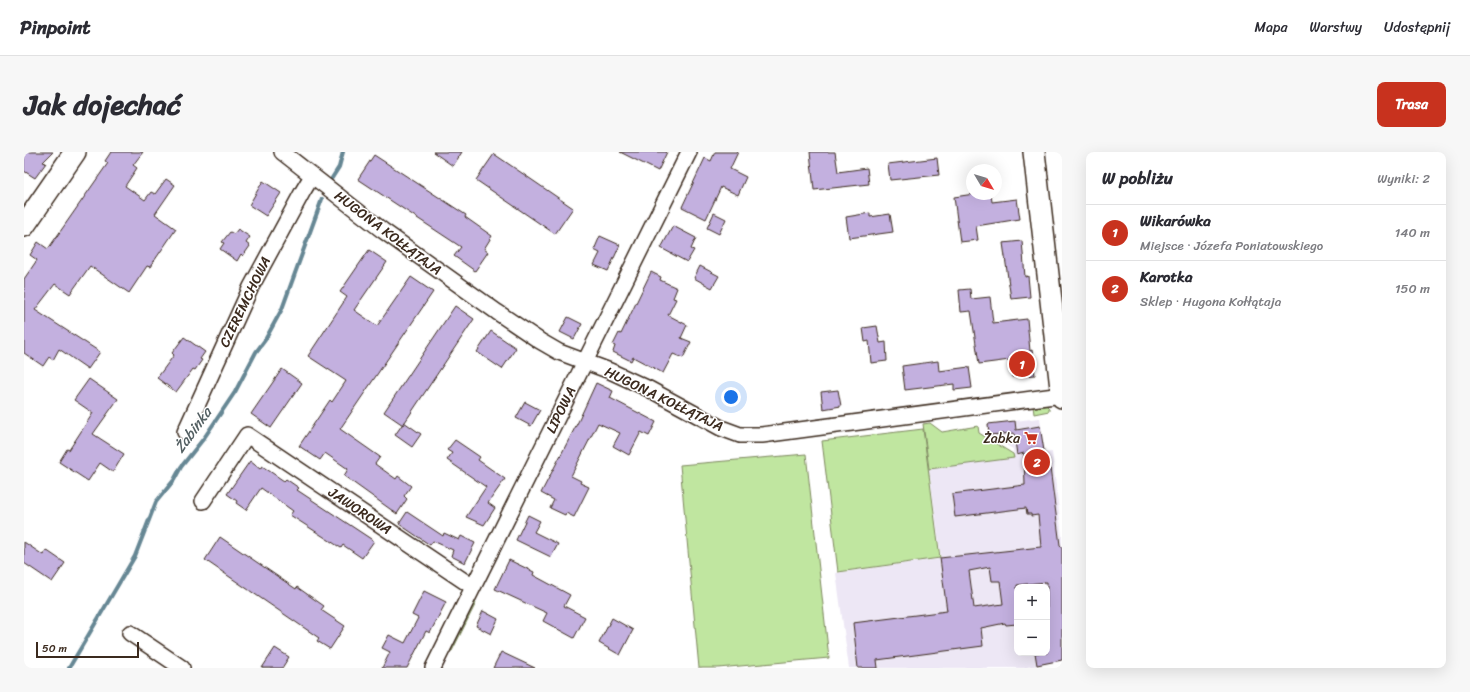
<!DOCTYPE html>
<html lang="pl">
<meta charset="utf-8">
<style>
body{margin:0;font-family:Sriracha,sans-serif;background:#f7f7f7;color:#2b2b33}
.controls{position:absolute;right:12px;bottom:12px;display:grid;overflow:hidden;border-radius:8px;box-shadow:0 4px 16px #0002}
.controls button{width:36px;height:36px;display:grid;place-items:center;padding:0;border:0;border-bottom:1px solid #e1e1e2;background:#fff;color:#2b2b33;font:20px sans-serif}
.compass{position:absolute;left:942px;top:12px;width:36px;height:36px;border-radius:50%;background:#fff;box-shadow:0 4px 16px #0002;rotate:128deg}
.scale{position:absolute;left:12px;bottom:10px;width:103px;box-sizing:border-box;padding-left:4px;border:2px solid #3b2a1e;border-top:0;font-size:11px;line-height:14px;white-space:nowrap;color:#3b2a1e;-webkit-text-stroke:3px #fff;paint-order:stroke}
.you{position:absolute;left:707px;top:245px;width:14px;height:14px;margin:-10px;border:3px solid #fff;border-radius:50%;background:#1a73e8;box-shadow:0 0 0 6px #1a73e833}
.badge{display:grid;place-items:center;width:26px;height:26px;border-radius:50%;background:#c8321e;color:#fff;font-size:13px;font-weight:700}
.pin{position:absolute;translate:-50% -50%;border:2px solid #fff;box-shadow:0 1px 4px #0006}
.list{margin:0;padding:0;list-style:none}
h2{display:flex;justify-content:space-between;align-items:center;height:52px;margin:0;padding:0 16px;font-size:17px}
h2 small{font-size:13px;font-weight:400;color:#7c7c81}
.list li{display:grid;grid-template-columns:26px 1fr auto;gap:12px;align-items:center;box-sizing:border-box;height:56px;padding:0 16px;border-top:1px solid #e1e1e2}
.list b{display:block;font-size:15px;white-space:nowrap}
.list p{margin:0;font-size:13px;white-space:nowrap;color:#7c7c81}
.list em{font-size:13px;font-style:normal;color:#7c7c81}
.map{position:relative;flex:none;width:1038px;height:516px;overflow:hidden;border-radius:8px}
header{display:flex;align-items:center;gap:24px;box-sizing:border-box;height:56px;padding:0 20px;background:#fff;border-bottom:1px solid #e1e1e2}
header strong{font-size:19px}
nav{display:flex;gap:22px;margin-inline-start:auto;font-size:14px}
.intro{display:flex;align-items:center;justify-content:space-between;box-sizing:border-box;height:96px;padding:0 24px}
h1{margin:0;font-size:28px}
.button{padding:10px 18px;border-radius:8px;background:#c8321e;color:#fff;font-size:14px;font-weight:700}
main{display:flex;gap:24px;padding:0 24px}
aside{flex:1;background:#fff;border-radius:8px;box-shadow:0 4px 16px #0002}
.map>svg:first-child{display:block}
.built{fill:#ede7f5;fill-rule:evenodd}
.green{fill:#c0e6a0;stroke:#7e885f}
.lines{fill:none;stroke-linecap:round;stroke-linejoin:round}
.stream{stroke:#668794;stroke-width:4}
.building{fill:#c3b0df;stroke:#3b2a1e;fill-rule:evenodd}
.street-casing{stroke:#3b2a1e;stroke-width:18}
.secondary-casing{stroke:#3b2a1e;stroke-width:24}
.street{stroke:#fff;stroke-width:15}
.secondary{stroke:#fff;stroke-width:21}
.labels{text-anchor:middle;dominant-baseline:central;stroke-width:3;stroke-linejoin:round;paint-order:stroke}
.street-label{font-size:14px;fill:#3b2a1e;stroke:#fff}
.poi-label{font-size:14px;fill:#3b2a1e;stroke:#fff;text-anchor:end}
.water-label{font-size:15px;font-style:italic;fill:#546063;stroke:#fff}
</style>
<header>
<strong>Pinpoint</strong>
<nav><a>Mapa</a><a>Warstwy</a><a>Udostępnij</a></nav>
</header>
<div class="intro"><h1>Jak dojechać</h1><a class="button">Trasa</a></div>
<main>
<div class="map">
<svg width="1038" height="516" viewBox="0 0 1038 516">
<rect width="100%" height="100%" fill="#fff"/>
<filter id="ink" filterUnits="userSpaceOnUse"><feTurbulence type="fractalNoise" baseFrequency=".025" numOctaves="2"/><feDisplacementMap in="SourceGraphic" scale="8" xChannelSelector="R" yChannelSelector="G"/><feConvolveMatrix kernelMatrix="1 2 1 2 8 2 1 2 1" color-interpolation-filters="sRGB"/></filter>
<g filter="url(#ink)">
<path class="built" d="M1016 266 1021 301 1028 300 1038 385V396L1036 393 1033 371 1015 373 1017 395 1003 397 1007 432 1038 428V509L1003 515V516H825L812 421 915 407 917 405 905 317 990 306 989 297 965 283 990 281 993 302 1019 299 1016 274 992 277 991 269ZM942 403 943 404 993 409 975 414 945 419 916 406ZM993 435H1023V501H993Z"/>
<path class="green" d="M1022 253 1025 256V259L1010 262 1009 254Z
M906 271 918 280 954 274 955 281 989 302 990 306 905 317 899 272Z
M899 277 916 406 814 420 798 289Z
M782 302 805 506 694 516H675L656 313Z
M449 449 452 451 428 499H427L425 498Z"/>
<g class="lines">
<path class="stream" d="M308 26 315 15 319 0
M45 516 111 404 132 350 150 328 157 315 180 286 211 240 232 200 241 188 258 157 298 47"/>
</g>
<path class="building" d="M0 0H29L19 10 22 11 11 26 0 19Z
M87 0H119L109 13 113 16 101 34 121 48 127 40 131 42 142 27 151 33 131 62 152 77 126 115 123 114 105 141 66 114 46 142 31 132 11 158 76 200 64 217 35 197 29 208 25 205 19 214 0 201V127L13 108 6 103 14 90 24 97 84 11 81 9Z
M409 0H438L429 14Z
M596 0H643L634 19Z
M691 0H714L706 17 722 25 714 43 697 35 682 67 658 55 681 6 687 9Z
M786 0H811L814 20 843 16 845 32 790 38Z
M470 2 549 56 531 82 452 28Z
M350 3 442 63 441 65 468 84 460 97 464 100 451 119 430 104 437 95 334 27Z
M913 6 915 23 866 28 864 12Z
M239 29 257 41 242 64 225 53Z
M950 42H967L968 50 993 47 996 67 952 74 954 88 936 90 930 45Z
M690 61 702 67 695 82 683 76Z
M846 61V65L866 62 869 80 825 86 822 65Z
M649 74 672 86 667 97 670 98 663 110 637 96Z
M214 77 226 85 222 91 226 94 219 104 217 102 213 109 196 97 200 91 198 90 206 80 210 82Z
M576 84 596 93 584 119 570 113 576 101 570 98Z
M998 89 1001 125 1004 124 1006 145 987 147 979 91Z
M345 98 363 110 330 158 353 174 387 125 409 140 316 277 356 305 351 312 372 327 374 324 387 334 380 344 383 347 373 362 320 324 324 317 301 301 296 308 275 294 306 248 308 250 322 229 284 204 323 145 316 140Z
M676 114 695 124 688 136 670 126Z
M627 120 637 125 636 128 653 136 649 146 652 147 644 163 663 173 657 186 667 190 659 206 649 202 639 221 609 205 607 209 589 200 591 194 589 193 595 181 597 182Z
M946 137 947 147 966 145 969 171 1003 167 1006 199 1008 198 1011 223 988 225 986 208 955 212 947 159 937 160 935 138Z
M431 154 450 167 379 273 360 260Z
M544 165 558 172 550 187 536 180Z
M853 174 856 191 862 190 863 209 847 211 845 189 841 190 839 176Z
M467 179 492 196 478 217 453 200Z
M160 185 181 200 176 207 178 208 171 218 169 217 152 240 133 226 150 203 148 201Z
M914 209 915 219 945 215 948 236 930 238V232L881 238 878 214Z
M258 217 278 231 247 276 227 262Z
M65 227 94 247 69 282 100 302 89 320 76 311 64 329 35 310 43 297 45 298 69 261 50 248Z
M572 231 589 239 586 246 632 270 625 284 617 280 605 303 589 294 596 281 574 271 547 324 557 329 556 331 565 335 550 365 542 361 541 363 526 356 530 348 517 341 555 268Z
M814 238 817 254 799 257 797 240Z
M501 250 516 258 507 274 492 266Z
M991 269 992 278 1016 274 1020 299 1025 308 1036 393 1038 395V508L1013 513 1011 501H1023V430L993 433V472L982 473 981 471 957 476 959 494 853 508 854 516H834L829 471 923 459 916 406 1017 395 1014 363 1007 364V362H1003L1002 356 931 365 928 342 1001 333 1000 301 993 303 990 281 965 283 964 272ZM966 415 968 429H976L979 452 950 456 945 419Z
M380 270 397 282 388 295 371 283Z
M431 288 456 305 454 308 481 327 464 351 471 356 460 373 442 365 462 335 423 308 428 301 423 298Z
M226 309 236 317 238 314 260 329 262 327 275 336 273 338 350 389 338 406 319 393 317 396 266 363 269 359 237 336 222 358 212 351 213 349 203 342Z
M383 360 419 384 420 381 435 388 437 384 451 391 441 411 427 404 429 398 409 389 406 393 375 372Z
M504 363 516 369 510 380 534 392 527 405 492 388Z
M196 385 272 437 273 435 300 454 297 458 321 474 306 497 293 489 295 486 181 408Z
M0 390 19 403 22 398 41 411 28 430 0 411Z
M485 408 510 420 509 423 546 443 540 454 561 465 550 486 519 469 523 461 471 437Z
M400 439 422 450 406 481 402 479 383 516H358L366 500 358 496 365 483 381 491 394 466 388 463Z
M459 459 474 467 467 482 452 474Z
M588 466 609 478 596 503 575 491Z
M251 496 265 505 258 516H238Z
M477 500 511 516H469Z"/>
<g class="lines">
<g class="street-casing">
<path id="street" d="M258 0 358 78 473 160 516 189 535 200 586 219 625 237 697 276 716 283H738L1038 243
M161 280 227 135 279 39 288 24
M179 349 223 283 449 435
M106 481 158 516
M409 516 665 0"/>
</g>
<g class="secondary-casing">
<path id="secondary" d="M1010 0 1038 245
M0 74 51 0"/>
</g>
<use href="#street" class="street"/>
<use href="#secondary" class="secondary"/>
</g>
</g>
<defs>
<g id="supermarket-bare" transform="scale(1.08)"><path d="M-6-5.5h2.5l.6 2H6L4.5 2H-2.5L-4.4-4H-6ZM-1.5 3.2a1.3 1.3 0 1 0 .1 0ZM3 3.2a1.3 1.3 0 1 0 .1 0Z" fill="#c8321e" stroke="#fff" stroke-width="2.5" paint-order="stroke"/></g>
</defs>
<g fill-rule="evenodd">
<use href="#supermarket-bare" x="1007" y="286"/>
</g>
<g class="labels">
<g class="street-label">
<text transform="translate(364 81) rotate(37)">HUGONA KOŁŁĄTAJA</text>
<text transform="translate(221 150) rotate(-64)">CZEREMCHOWA</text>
<text transform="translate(640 247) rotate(26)">HUGONA KOŁŁĄTAJA</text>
<text transform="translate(537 258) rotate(-64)">LIPOWA</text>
<text transform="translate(336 359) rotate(34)">JAWOROWA</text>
</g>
<g class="poi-label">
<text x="996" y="286">Żabka</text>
</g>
<g class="water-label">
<text transform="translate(169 278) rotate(-54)">Żabinka</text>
</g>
</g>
</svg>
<div class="controls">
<button>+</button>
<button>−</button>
</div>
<svg class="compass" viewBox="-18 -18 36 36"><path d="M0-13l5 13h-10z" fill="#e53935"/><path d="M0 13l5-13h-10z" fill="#7c7c81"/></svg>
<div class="scale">50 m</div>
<div class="you"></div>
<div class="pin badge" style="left:998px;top:212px">1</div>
<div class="pin badge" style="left:1013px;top:310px">2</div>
</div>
<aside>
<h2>W pobliżu<small>Wyniki: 2</small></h2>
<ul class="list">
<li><span class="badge">1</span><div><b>Wikarówka</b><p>Miejsce · Józefa Poniatowskiego</p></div><em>140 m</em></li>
<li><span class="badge">2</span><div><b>Karotka</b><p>Sklep · Hugona Kołłątaja</p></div><em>150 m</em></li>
</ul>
</aside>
</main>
